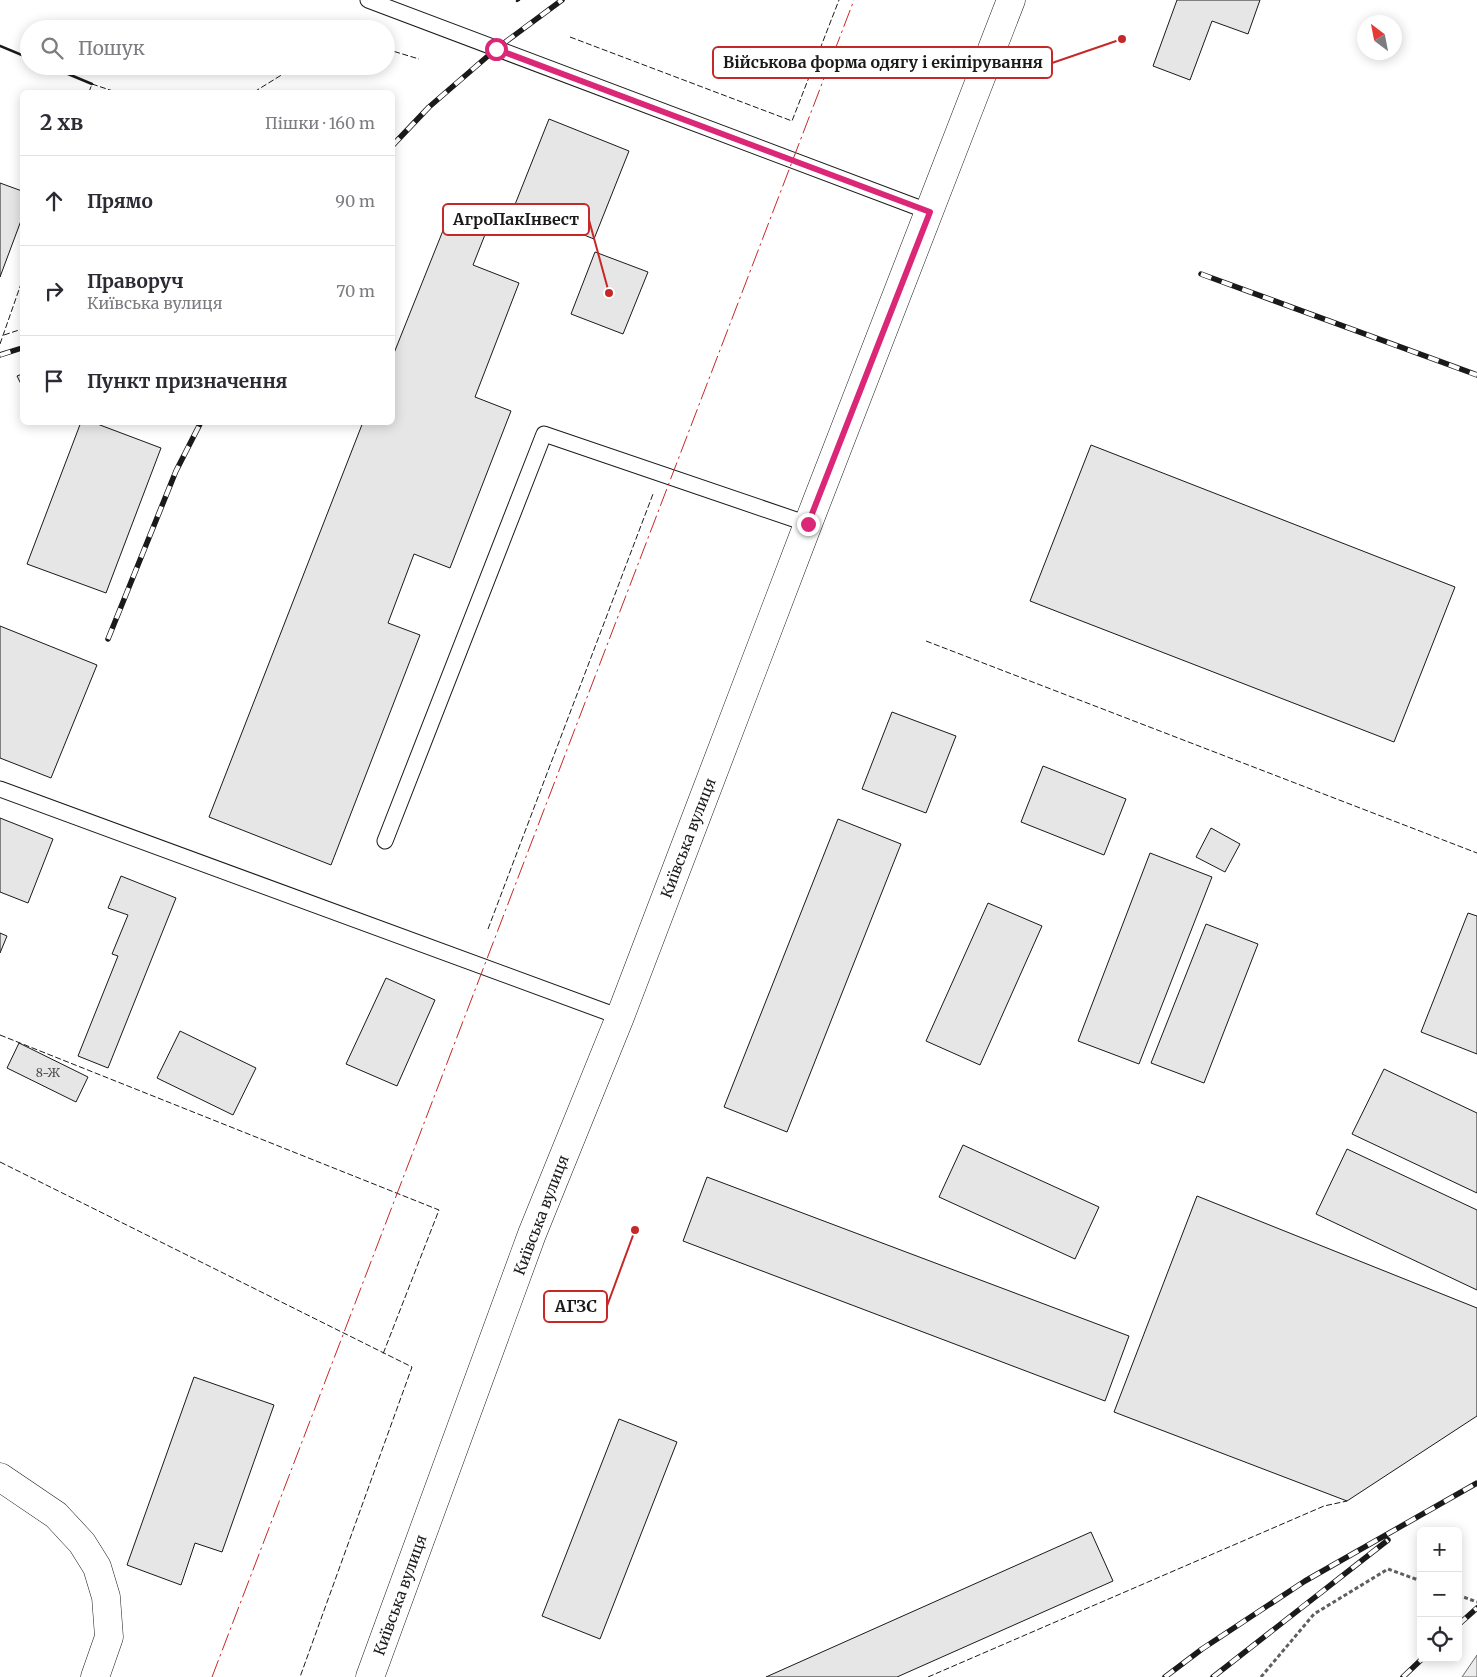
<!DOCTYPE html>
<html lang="uk">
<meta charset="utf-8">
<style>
body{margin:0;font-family:Merriweather,serif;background:#f7f7f7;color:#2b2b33}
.controls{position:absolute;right:15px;bottom:15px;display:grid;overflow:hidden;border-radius:8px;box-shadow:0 2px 12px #0003}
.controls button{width:45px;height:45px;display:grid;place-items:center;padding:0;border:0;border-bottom:1px solid #e1e1e2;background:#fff;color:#2b2b33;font:25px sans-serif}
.compass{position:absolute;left:1357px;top:15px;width:45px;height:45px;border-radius:50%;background:#fff;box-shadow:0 2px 12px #0003;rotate:328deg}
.stop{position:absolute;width:15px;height:15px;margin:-11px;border:4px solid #db2777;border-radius:50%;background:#fff}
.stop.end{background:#db2777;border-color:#fff;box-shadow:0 1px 5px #0008}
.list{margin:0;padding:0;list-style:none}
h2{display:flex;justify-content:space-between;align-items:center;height:65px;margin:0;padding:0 20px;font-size:21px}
h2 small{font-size:16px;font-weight:400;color:#7c7c81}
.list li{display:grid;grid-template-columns:32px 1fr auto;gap:15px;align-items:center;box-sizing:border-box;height:90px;padding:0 20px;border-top:1px solid #e1e1e2}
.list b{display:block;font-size:19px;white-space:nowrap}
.list p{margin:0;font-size:16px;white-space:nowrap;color:#7c7c81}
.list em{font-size:16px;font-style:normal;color:#7c7c81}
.icon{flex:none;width:28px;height:28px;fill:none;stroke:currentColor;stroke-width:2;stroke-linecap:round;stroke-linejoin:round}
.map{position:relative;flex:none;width:1477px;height:1677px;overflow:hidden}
.search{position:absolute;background:#fff;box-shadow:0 2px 12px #0003;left:20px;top:20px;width:375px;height:55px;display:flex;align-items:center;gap:12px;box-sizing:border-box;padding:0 18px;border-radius:28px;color:#7c7c81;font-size:19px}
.panel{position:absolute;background:#fff;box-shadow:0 2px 12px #0003;left:20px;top:90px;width:375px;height:335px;border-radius:8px}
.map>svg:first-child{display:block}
.built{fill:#ededed;stroke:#6a6a6a}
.building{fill:#e6e6e6;stroke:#1a1a1a}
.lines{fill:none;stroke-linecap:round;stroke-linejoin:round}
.lane-casing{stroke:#1a1a1a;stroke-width:17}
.street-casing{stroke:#1a1a1a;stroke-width:29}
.secondary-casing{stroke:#1a1a1a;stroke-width:29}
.path{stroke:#5f5f5f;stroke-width:3;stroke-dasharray:4 2.5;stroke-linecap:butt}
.lane{stroke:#fff;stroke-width:15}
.street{stroke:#fff;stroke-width:28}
.secondary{stroke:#fff;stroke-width:28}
.rail-casing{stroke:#1a1a1a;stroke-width:5.5}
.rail{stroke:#fff;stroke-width:4;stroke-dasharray:11;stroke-linecap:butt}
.fence{stroke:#1a1a1a;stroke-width:1;stroke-dasharray:6 2.5;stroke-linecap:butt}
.wall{stroke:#1a1a1a;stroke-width:2.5}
.power{stroke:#c62828;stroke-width:1;stroke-dasharray:18 4 2.5 4;stroke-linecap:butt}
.route{stroke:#db2777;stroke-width:6}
.labels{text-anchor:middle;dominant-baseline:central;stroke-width:4;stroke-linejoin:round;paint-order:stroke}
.number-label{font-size:12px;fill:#4d4d4d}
.street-label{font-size:15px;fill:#1a1a1a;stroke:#fff}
.leader{fill:none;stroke:#c62828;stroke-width:2}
.callout-dot{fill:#c62828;stroke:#fff;stroke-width:2}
.callout{fill:#fff;stroke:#c62828;stroke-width:2}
.callout-label{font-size:16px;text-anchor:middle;font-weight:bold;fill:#1a1a1a}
</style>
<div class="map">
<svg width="1477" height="1677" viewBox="0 0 1477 1677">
<rect width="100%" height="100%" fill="#fff"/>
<path class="built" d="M1477 1655V1677H1462Z"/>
<path class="building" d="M1177 0H1260L1248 34 1212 21 1190 80 1153 66Z
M549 119 629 151 594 239 514 207Z
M0 183 22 191V218L0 277Z
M452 208 490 222 473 265 519 283 475 397 511 411 450 568 414 554 388 623 420 635 331 865 209 817 363 422H392V358Z
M595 252 648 272 623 334 571 314Z
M22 374V386L17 376Z
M81 422H92L161 448 106 593 27 564Z
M1091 445 1455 587 1394 742 1030 601Z
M0 626 97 665 51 778 0 758Z
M892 712 956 736 926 813 862 789Z
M1043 766 1126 799 1104 855 1021 822Z
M0 818 53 839 28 903 0 892Z
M838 819 901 844 787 1132 724 1107Z
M1211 828 1240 844 1225 872 1196 857Z
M1150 853 1212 877 1139 1064 1078 1041Z
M121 876 176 898 108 1068 78 1056 118 956 112 954 128 915 108 908Z
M988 903 1042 926 980 1065 926 1041Z
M1468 913 1477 916V1054L1421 1032Z
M1206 924 1258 944 1204 1083 1151 1063Z
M0 933 7 936 0 953Z
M386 978 435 1000 397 1086 346 1064Z
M180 1031 256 1068 233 1115 157 1078Z
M19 1043 88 1077 76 1102 7 1068Z
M1384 1069 1477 1113V1193L1352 1134Z
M963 1145 1099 1207 1075 1259 939 1197Z
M1347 1149 1477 1210V1290L1316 1214Z
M707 1177 1129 1336 1105 1401 683 1241Z
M1197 1196 1477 1308V1416L1347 1501 1114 1412Z
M194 1377 274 1405 222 1552 195 1543 181 1585 127 1565Z
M619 1419 677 1442 600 1639 542 1616Z
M1091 1532 1113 1581 897 1677H766Z"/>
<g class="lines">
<g class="lane-casing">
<path id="lane" d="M368 0 930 212
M0 789 620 1017
M385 841 544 434 808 524"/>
</g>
<g class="street-casing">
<path id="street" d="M0 1477 56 1515 82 1543 97 1567 106 1597 109 1637 95 1677"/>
</g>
<g class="secondary-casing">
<path id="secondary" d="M370 1677 532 1234 620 1017 808 524 1011 0"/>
</g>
<path class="path" d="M1458 1595 1477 1602
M1261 1677 1314 1614 1388 1569 1421 1581"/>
<use href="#lane" class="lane"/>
<use href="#street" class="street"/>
<use href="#secondary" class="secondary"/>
<g class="rail-casing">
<path id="rail" d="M392 146 429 107 496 49 562 0
M1201 274 1477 375
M0 355 22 348
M108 639 176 471 201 422
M1458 1625 1477 1608
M1165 1677 1202 1649 1305 1581 1477 1483
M1213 1677 1388 1540
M1403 1677 1423 1658"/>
</g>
<use href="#rail" class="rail"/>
<path class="fence" d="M570 37 792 121 839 0
M386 49 419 59
M89 92 92 84 116 92
M254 92 296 66
M4 335 22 329
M0 344 22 281
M926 641 1477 853
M488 929 653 494
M0 1035 439 1210 383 1354
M0 1162 412 1367 300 1677
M928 1677 1324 1506 1347 1501"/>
<path class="wall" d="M517 1 519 0
M0 46 29 58
M49 66 92 84"/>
<path class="power" d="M212 1677 854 0"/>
</g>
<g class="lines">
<path class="route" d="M496 49 930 212 808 524"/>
</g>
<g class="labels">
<g class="number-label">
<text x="48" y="1072">8-Ж</text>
</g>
<g class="street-label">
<text transform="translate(688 838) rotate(-69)">Київська вулиця</text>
<text transform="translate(541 1215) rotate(-69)">Київська вулиця</text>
<text transform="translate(400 1595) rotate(-70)">Київська вулиця</text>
</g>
</g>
<path class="leader" d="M1122 39L1052 63M609 293L589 220M635 1230L607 1306"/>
<g class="callout-dot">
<circle cx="1122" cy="39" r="5"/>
<circle cx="609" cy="293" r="5"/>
<circle cx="635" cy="1230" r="5"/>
</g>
<g class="callout">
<rect x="713" y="47" width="339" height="31" rx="5"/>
<rect x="443" y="204" width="146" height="31" rx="5"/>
<rect x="544" y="1291" width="63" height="31" rx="5"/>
</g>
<g class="callout-label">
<text x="883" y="68">Військова форма одягу і екіпірування</text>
<text x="516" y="225">АгроПакІнвест</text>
<text x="576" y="1312">АГЗС</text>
</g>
</svg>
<div class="controls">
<button>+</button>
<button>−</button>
<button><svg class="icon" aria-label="locate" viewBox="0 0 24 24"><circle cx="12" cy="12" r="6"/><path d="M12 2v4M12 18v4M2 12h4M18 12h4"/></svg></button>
</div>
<svg class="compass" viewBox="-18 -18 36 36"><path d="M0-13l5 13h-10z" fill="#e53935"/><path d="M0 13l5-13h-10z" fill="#7c7c81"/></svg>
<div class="stop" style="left:496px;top:49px"></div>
<div class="stop end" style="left:808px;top:524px"></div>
<div class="search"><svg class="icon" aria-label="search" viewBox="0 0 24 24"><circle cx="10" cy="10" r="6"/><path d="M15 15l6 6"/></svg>Пошук</div>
<section class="panel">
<h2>2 хв<small>Пішки · 160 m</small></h2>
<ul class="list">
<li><svg class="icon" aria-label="ahead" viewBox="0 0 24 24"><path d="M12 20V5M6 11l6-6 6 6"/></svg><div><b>Прямо</b></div><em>90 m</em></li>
<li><svg class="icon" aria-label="right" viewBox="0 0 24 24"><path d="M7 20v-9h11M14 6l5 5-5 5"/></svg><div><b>Праворуч</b><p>Київська вулиця</p></div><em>70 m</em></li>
<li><svg class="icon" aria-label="arrive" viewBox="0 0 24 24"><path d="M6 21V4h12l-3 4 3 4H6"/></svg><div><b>Пункт призначення</b></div></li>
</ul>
</section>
</div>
